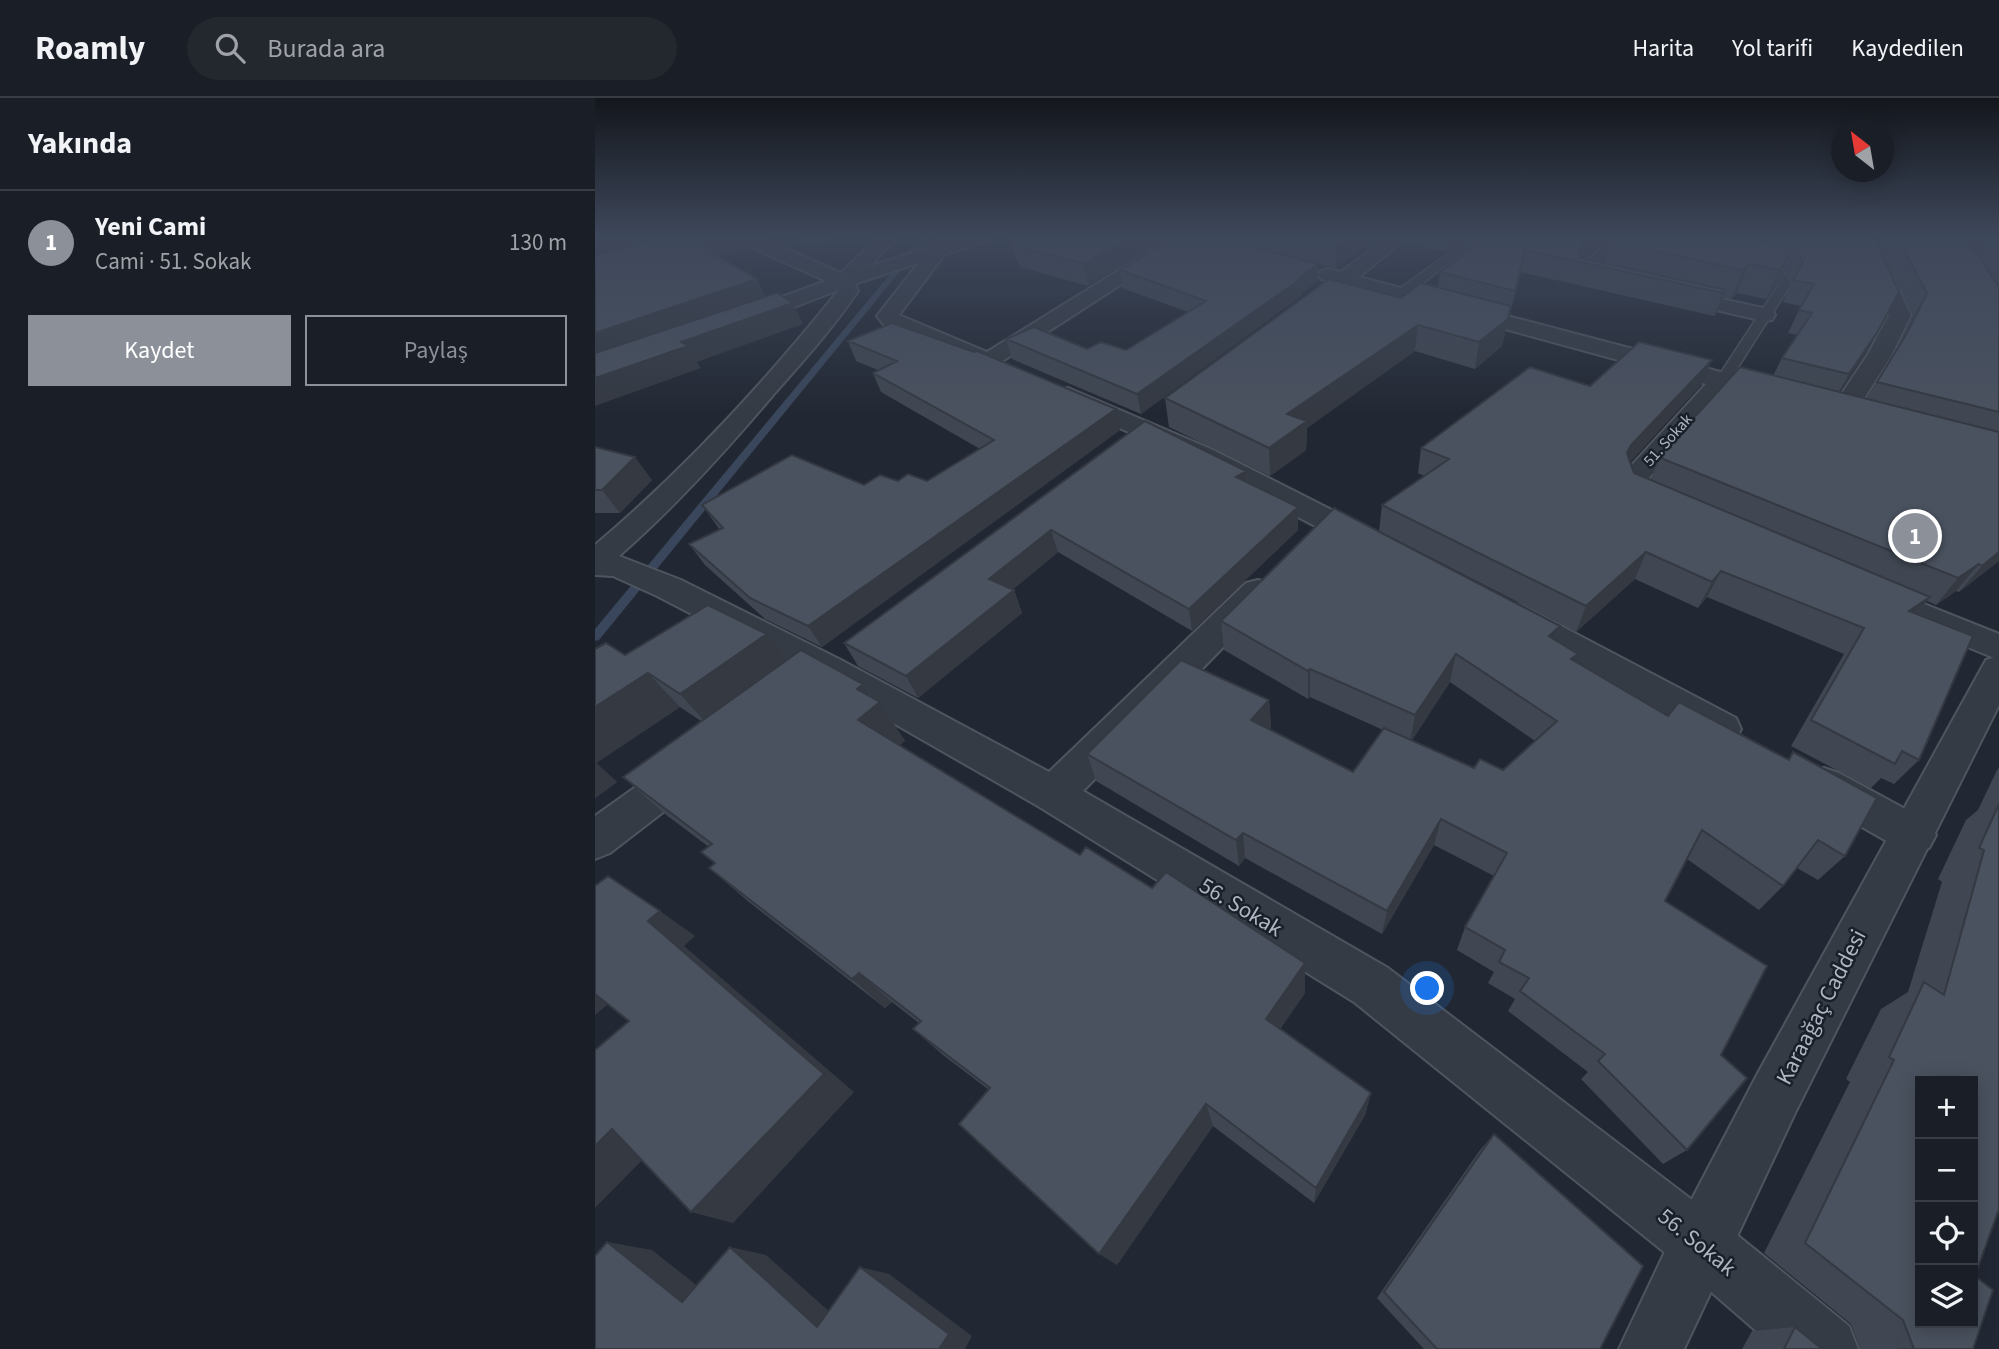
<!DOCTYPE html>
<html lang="tr">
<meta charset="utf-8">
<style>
body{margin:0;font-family:"Source Sans 3",sans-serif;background:#23272e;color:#f1f3f6}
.controls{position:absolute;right:21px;bottom:21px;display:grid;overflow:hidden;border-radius:0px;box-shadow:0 4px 18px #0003}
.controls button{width:63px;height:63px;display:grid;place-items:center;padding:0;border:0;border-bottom:2px solid #383c43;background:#1a1e26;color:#f1f3f6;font:35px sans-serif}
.compass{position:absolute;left:1236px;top:21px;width:63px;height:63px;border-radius:50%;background:#1a1e26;box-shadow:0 4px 18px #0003;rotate:329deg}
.you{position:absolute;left:833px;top:891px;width:24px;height:24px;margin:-18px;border:5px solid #fff;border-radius:50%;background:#1a73e8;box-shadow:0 0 0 10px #1a73e833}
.badge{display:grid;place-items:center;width:46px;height:46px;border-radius:50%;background:#8c9099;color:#fff;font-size:23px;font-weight:700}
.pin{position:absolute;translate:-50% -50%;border:4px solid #fff;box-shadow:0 2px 7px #0006}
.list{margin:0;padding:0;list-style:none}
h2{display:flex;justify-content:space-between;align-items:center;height:91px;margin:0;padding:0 28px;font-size:30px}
h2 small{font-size:23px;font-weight:400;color:#9fa2a7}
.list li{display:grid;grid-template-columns:46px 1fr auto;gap:21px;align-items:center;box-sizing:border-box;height:105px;padding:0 28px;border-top:2px solid #383c43}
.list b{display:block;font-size:26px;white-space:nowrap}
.list p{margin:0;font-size:23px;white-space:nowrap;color:#9fa2a7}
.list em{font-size:23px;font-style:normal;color:#9fa2a7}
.actions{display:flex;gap:14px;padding:21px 28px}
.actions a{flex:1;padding:16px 0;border:2px solid #8c9099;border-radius:0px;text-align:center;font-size:24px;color:#8c9099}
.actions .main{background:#8c9099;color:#fff}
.icon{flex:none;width:38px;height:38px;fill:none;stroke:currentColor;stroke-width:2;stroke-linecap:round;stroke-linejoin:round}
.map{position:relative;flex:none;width:1404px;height:1251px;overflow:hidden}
header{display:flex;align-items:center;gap:42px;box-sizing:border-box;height:98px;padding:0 35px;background:#1a1e26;border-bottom:2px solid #383c43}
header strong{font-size:33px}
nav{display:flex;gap:38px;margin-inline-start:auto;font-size:24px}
.search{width:490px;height:63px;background:#23272e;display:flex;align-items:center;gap:18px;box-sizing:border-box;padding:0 24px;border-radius:38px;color:#9fa2a7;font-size:26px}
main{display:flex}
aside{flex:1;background:#1a1e26}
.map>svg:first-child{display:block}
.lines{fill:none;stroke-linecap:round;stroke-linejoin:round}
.stream{fill:#39465b;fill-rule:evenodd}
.service-casing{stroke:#4f555f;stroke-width:3}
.minor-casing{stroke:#4f555f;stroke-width:4}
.tertiary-casing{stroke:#4f555f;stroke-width:4}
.service{fill:#353b44;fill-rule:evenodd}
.minor{fill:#353b44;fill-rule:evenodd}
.tertiary{fill:#353b44;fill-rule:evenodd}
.wall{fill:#404752;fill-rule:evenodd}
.shaded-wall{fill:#343942}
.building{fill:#4a525f;stroke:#343942;stroke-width:2;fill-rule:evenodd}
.labels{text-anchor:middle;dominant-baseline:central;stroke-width:5;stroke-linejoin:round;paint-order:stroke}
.far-street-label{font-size:16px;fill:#afb5c1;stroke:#1a2029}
.near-street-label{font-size:23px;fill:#afb5c1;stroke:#1a2029}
</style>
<header>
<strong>Roamly</strong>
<div class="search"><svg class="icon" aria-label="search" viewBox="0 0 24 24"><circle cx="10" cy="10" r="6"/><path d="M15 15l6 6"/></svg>Burada ara</div>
<nav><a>Harita</a><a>Yol tarifi</a><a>Kaydedilen</a></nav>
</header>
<main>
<aside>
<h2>Yakında<small></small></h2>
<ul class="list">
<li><span class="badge">1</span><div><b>Yeni Cami</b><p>Cami · 51. Sokak</p></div><em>130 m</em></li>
</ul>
<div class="actions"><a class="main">Kaydet</a><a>Paylaş</a></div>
</aside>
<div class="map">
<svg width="1404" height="1251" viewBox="0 0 1404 1251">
<rect width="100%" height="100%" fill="#222833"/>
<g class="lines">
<path class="stream" d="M325 140H332L4 542 0 543V531Z"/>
<g class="service-casing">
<path id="service" d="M874 140H886L810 199H802V193Z
M1159 162 1187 171 1196 186 1133 285H1123L1121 282 1184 186 1178 175 1155 167V163Z"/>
</g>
<g class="minor-casing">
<path id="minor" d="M142 140H167L246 175 282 140H302L259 184 263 193C238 230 208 263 179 296 130 354 81 408 24 458L86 482 244 561 454 674 651 485 663 482 675 485 679 493 675 501 488 693 793 870 1126 1124 1254 1228 1263 1251H1182L1084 1166 759 904 443 708 218 579 62 498 18 478 0 477V447C89 372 170 284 243 193L240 187 145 144Z
M343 140H362L304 217 392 254 576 140H598L409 262 389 268 381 266 289 227 282 218Z
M791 140H812L764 179 1137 277 1191 292 1194 297 1191 302 1182 304 1133 291 1053 381 1055 389 1081 401 1086 407 1081 413C1063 418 1048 408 1032 400L1025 380 1111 286 753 188 711 222H695L692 217 695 212 734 183 726 181 723 177 726 173 733 171 746 174Z
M1018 140 1037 141 1003 173 1028 179 1031 183 1028 187 1021 189 982 180 979 176 982 172Z
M1260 140H1278L1316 217 1296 258 1261 313 1257 318 1248 321 1239 318 1235 313 1272 258 1294 217Z
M1318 140 1404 142V154L1325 148 1319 147 1316 143Z
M1076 190 1177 212 1180 217 1177 222 1169 223 1069 200 1066 196 1069 192Z
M473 290 616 351 786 437 790 444 786 451 775 453 764 451 596 363 464 302 461 297 464 292Z
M1274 484 1404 536V562L1262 503 1257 495 1262 487Z
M916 505 928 508 1141 620 1146 631 1141 642 1127 646 1113 642 904 524 899 516 904 508Z
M97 654 111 659 117 670 111 681 15 755 0 761V718L83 659Z
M1229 670 1244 675 1334 724 1341 737 1334 750 1319 756 1304 750 1214 699 1208 687 1214 675Z"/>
</g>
<g class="tertiary-casing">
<path id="tertiary" d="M363 140H391L388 144 256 187 156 226H140L137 221 140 216 242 179Z
M1404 558V607L1201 1013 1089 1251H1024L1075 1143 1163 975 1391 562Z"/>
</g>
<use href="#service" class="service"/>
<use href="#minor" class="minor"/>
<use href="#tertiary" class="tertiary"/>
</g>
<path class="wall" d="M201 140H239L216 147Z
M412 140H571L493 188 425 169Z
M624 140H781L740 170 723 166V183L706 196V198L546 316 417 261 411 241 492 251 531 252 593 214 527 190 525 172Z
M810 140H869L851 154 810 145Z
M870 140H1015L991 161 1010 165 1016 144 1020 140H1279L1270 257 1244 294 1271 301 1302 252 1318 218 1284 149 1289 140H1372L1381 154 1390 140H1404V463L1364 494 1361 493 1341 507 1332 503 1321 516 1324 662 1299 686 1286 680 1276 690 1196 648 1249 556 1112 499 1103 510 1040 481 981 534 784 433 787 407 829 378 823 375 826 350 995 288 1107 286 1035 364 1039 375 1056 382 1066 356 1178 278 1187 260 1202 237 1193 235 1206 208 1188 204 1197 184 1189 170 1188 169 1181 186 1171 201 1142 195 1136 201 1128 199 1122 215 1119 218 926 174 915 216H914L907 248 880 271 820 253 712 330 711 352 675 378 574 329 570 300 806 200 843 190 845 174 868 158Z
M253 243 525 332 227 549 170 521 110 467 94 446 125 432 107 407 303 383H332L385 351 286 294 278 275 283 272 261 263Z
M550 323 651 373 652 384 703 409V432L597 533 463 454 417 492H419L427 515 323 600 263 568 249 545Z
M0 349 57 382 25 415H0Z
M626 523 965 528 960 542 980 564 1073 618 1193 661 1198 654 1250 758 1223 782 1202 770 1188 788 1164 812 1092 761 1070 803 1126 957 1092 1052 1068 1066 986 981 993 974 913 913 920 901 893 885 899 874 862 852 870 829 899 778 839 747 787 836 650 760 644 768 501 683 492 656 674 602 676 629 674 631 758 674 788 632 715 599 713 601 629 552ZM855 584 940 643 908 672 879 670 817 642Z
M172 536 191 562 268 586 276 598 310 643 304 647 485 757 557 790 710 865V895L685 931 776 995 770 1017 719 1105 618 1028 522 1167 394 992 348 957 318 931 324 925 297 904 290 910 154 804 114 770 120 766 106 754 114 749 70 716 28 679 106 623 85 609 1 665 22 684 0 700V551L30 557Z
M1404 670V1111L1380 1178 1378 1251H1265L1256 1226 1169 1155 1255 984 1251 981 1286 911 1313 894 1347 784 1343 781 1371 722 1383 712 1402 672Z
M899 1036 1005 1251H829L782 1200 885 1052Z
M1200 1229 1227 1251H1147L1157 1233Z"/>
<path class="shaded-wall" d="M5 140H86L0 164V142Z
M110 140H147L152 150 123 159 126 173 104 142Z
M213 140H239L216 147Z
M533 140H571L493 188 489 166Z
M753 140H781L740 170 741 149Z
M852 140H869L851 154Z
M996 140H1015L987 165 982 154 985 149Z
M930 152 926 174 915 216 920 193Z
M1194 157 1181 186 1171 201 1184 172Z
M723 166V183L706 196V198L546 316 542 296Z
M1154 166 1142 195 1136 201 1148 172Z
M162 181 172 201 0 261V235Z
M1131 192 1122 215 1119 218 1128 195Z
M198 205 208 226 102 264 106 270 0 308V280L86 244Z
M916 208 907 248 880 271 884 244Z
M823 227 820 253 712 330 711 352 675 378 674 350 692 316Z
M1283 233 1270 257 1240 301 1254 276Z
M1117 262 1107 286 1027 373 1032 355 1036 347Z
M521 311 525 332 227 549 213 528Z
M40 359 57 382 25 415 7 392Z
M651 373 652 395 641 379Z
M703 409V432L597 533 594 511Z
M456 432 463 454 403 504 394 481Z
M1051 454 1040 481 981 534 991 508Z
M1404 454V463L1364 494 1387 468Z
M1384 466 1361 493 1341 507 1363 480Z
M1126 473 1112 499 1103 510 1117 484Z
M419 492 427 515 323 600 311 578Z
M1335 499 1313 525 1314 513Z
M965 528 955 556 954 538Z
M172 536 197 570 116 630 85 596Z
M861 556 855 584 815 644 820 617Z
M715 571V599L713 601V573Z
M53 575 85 609 1 665 22 684 0 700V609Z
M268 586 281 607 285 604 310 643 289 660 263 622 262 591Z
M674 602 676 629 658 649 656 622Z
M846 721 839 747 787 836 792 813Z
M648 735 650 760 644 768 641 742Z
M65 813 100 838 89 848 259 994 138 1125 96 1114 53 823Z
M710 865V895L673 948 671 921Z
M264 875 297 904 290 910 257 881Z
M0 891 19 901 0 917Z
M776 995 770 1017 719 1105 721 1090Z
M611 1006 618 1028 522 1167 504 1156Z
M17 1031 62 1047 0 1110V1048Z
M12 1144 57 1152 128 1208 87 1204Z
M135 1149 171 1157 255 1232 222 1229Z
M265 1169 294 1176 377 1238 370 1251H344Z"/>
<path class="building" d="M68 140H110L104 142 120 153 116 154 162 181 0 235V158Z
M416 140H533L489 166 420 148Z
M577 140H623L723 166 704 180H707L542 296 411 241 439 229 492 251 506 244 531 252 611 203 525 172Z
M706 140H753L741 149Z
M889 140H996L985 149 982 154 986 160 1131 192 1128 195 930 152 920 193 845 174 891 140Z
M1020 140H1154L1188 149 1194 157 1184 172 1154 166 1148 172 1016 144Z
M1173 140H1279L1304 194 1283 233 1254 276 1187 260 1217 215 1204 212 1219 186 1198 182 1208 165 1199 148Z
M1302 140H1372L1404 189V314L1282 284 1312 235 1332 195Z
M1398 140H1404V148Z
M734 181 806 200 826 185 916 208 913 221 884 244 823 227 692 316 712 323 674 350 570 300Z
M182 195 198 205 86 244 93 248 0 280V255Z
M297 225 379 254 382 253 521 311 213 528 155 500 94 446 128 430 107 407 197 357 269 387 285 377 303 383 313 376 332 383 399 342 278 275 302 263 253 243Z
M1044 244 1117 262 1036 347 1032 355 1039 375 1335 499 1314 513 1378 538 1324 662 1307 653 1300 666 1216 622 1269 530 1126 473 1117 484 1051 454 991 508 787 407 854 361 826 350 935 269 995 288Z
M1145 269 1404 334V454L1387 468 1384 466 1363 480 1068 361 1066 356Z
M550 323 651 373 641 379 703 409 594 511 456 432 394 481 419 492 311 578 249 545Z
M0 349 40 359 7 392H0Z
M739 410 965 528 954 538 983 556 976 561 1073 618 1084 604 1194 662 1198 654 1282 700 1250 758 1223 742 1188 788 1107 732 1070 803 1172 868 1126 957 1152 980 1092 1052 1003 963 1010 956 925 893 934 880 904 864 910 852 870 829 912 755 846 721 792 813 648 735 641 742 492 656 586 562 674 602 656 622 758 674 789 630 879 670 885 661 908 672 962 623 861 556 820 617 715 571 713 573 626 523Z
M113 507 172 536 85 596 53 575 0 609V551L11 545 30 557Z
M206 552 268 586 262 591 285 604 263 622 485 757 491 749 557 790 571 774 710 865 671 921 776 995 721 1090 611 1006 504 1156 364 1026 395 990 318 931 326 923 264 875 257 881 114 770 120 765 106 754 117 746 28 679Z
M1404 706V1111L1380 1178 1398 1192 1378 1251H1302H1319L1308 1222 1210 1145 1299 962 1294 959 1329 884 1349 897 1389 752 1384 750ZM1325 983H1378V1225H1325Z
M13 778 65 813 53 823 229 976 96 1114 17 1031 0 1048V952L34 923 0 896V788Z
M899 1036 1048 1168 1005 1251H842L789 1194Z
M12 1144 87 1204 135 1149 222 1229 265 1169 354 1236 344 1251H0V1158Z
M1200 1229 1227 1251H1189Z"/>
<linearGradient id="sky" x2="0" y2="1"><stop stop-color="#13161c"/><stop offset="0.44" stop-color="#3e485b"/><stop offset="1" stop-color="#3e485b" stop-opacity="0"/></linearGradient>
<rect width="1404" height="315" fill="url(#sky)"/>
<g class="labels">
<g class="far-street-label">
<text transform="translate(1073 342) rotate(-48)">51. Sokak</text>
</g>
<g class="near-street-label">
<text transform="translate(646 809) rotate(31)">56. Sokak</text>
<text transform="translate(1226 909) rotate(-63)">Karaağaç Caddesi</text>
<text transform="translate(1102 1144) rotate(39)">56. Sokak</text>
</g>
</g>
</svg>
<div class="controls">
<button>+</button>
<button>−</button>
<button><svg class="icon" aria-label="locate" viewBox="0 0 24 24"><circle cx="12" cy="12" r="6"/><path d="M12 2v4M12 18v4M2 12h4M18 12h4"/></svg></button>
<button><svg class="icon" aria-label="layers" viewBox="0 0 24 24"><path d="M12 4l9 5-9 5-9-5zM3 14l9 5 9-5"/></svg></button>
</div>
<svg class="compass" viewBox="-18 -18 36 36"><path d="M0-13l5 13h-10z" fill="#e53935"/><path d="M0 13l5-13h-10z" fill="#9fa2a7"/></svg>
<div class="you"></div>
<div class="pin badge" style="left:1320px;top:438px">1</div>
</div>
</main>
